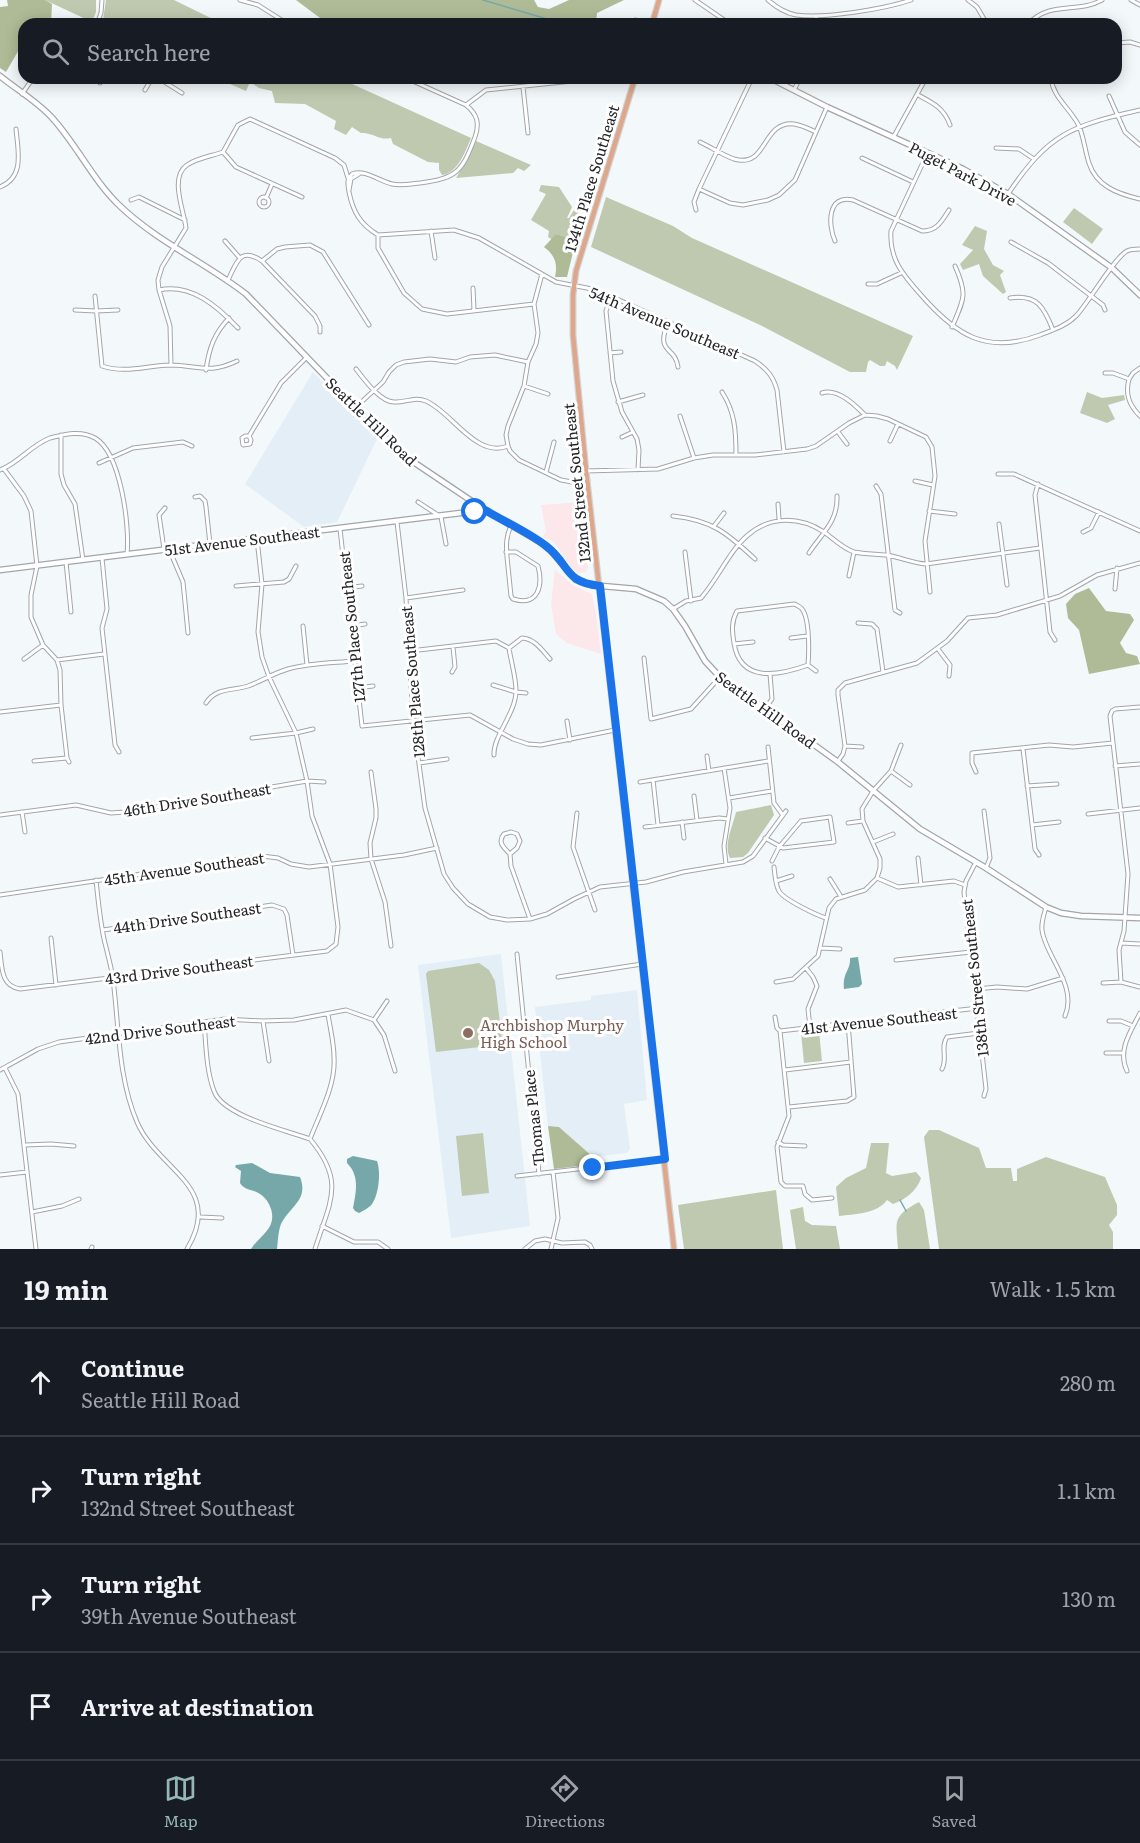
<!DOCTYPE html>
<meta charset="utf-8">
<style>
body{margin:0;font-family:Literata,serif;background:#20242c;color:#f1f3f6}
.stop{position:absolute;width:18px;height:18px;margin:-14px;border:4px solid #1a73e8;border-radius:50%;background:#fff}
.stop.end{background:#1a73e8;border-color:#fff;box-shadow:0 2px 6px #0008}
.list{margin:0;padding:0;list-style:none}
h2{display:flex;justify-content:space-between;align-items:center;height:78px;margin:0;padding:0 24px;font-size:26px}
h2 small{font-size:20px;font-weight:400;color:#9ea1a6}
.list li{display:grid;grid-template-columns:39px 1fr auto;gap:18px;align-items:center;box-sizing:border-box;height:108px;padding:0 24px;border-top:2px solid #363941}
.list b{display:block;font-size:22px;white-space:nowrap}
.list p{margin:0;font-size:20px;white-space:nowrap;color:#9ea1a6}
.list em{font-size:20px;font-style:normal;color:#9ea1a6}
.icon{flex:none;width:33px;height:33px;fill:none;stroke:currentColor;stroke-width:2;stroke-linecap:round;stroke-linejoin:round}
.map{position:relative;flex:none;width:1140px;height:1249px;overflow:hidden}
.search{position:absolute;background:#171b24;box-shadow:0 3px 15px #0003;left:18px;right:18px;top:18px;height:66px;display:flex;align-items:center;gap:15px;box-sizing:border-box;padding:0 21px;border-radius:18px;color:#9ea1a6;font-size:22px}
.sheet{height:510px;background:#171b24}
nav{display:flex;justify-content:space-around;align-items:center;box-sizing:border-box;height:84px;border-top:2px solid #363941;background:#171b24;font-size:16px;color:#9ea1a6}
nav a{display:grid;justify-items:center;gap:3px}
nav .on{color:#94b7b5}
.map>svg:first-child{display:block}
.commercial{fill:#fce7eb}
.built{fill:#e4eef7}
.green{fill:#bfc9af}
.forest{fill:#aebb96}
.water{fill:#76a8aa}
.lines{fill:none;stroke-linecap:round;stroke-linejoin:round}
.stream{stroke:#76a8aa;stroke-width:1.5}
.street-casing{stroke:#a2a6a9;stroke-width:5}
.secondary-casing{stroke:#a2a6a9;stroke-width:7}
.primary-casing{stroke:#d3d3d4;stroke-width:7}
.street{stroke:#fff;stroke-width:3}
.secondary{stroke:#fff;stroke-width:4.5}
.primary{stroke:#dea78c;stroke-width:4.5}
.route{stroke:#1a73e8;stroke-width:8}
.education-dot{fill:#8d6e63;stroke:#fff;stroke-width:2}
.labels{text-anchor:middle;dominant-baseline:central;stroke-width:6;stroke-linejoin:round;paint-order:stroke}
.street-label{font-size:15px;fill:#242527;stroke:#fff}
.education-label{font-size:15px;fill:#785e54;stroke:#fff;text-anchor:start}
</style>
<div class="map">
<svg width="1140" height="1249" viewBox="0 0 1140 1249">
<rect width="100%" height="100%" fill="#f3f8fb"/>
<path class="commercial" d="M581 502 588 568 586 572 578 573 573 570 554 542 543 537 546 531 541 505Z
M555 570 574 586 592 594 596 614 601 654 567 643 556 634 551 604Z"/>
<path class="built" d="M313 372 377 439 337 522 304 527 245 484Z
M501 954 530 1226 451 1238 418 965Z
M637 990 647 1100 624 1104 630 1149 627 1153 593 1157 559 1127 548 1126 535 1007 591 1000V996Z"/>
<path class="green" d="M45 0H96V12L92 22Z
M106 0H174L223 24H111L103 20Z
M220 78H339L471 138C465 152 458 173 442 175L439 170V163L428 162 393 144 391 138C380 141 372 132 361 133L352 127 346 135 334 129 336 121 305 104 275 103 272 91 259 88 250 82 246 91 221 80Z
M476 141 531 165 524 171 518 168 513 173 456 178 466 162Z
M541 185 559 187 572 207 567 218H569L574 210 581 215 582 220 576 240 556 234 553 240 548 237 549 231 531 220 546 194 539 191Z
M606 197 673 226 692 238 913 336 897 370 895 366 887 361 885 366H880L870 360 868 362 866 372H850L760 325 591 247Z
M1074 208 1103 229 1092 244 1063 222Z
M975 226 987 231 984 249 993 265 1004 271 1000 275 1006 292 1003 294 983 276 979 264 963 270 960 264 973 250 962 245Z
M1087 392 1102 398 1124 395 1125 400 1108 405 1115 419 1107 423 1080 413Z
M771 805 774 815 748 853 743 857 730 858C723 845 733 826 736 812Z
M479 963 489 970 495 981 502 1040 498 1045 436 1052 426 974 428 971Z
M819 1031 822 1061 804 1063 801 1033Z
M929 1130H939L979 1148 986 1168H1011L1013 1181H1017V1169L1046 1157 1105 1177 1117 1205V1215L1109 1225 1113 1232V1249H939L924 1137Z
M483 1133 489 1193 462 1196 456 1136Z
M871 1143H889L886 1173 892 1176 916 1172 921 1178C917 1191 906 1199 893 1204L887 1200C877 1214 854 1214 839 1216L836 1187 846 1178 866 1168Z
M776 1190 783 1249H684L678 1205Z
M919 1202 924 1210 930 1249H898C896 1220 892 1217 919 1202Z
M803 1207 805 1221 812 1225 836 1226 840 1249H796L790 1210Z"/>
<path class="forest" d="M7 0H45L52 4 51 24H24V41L6 72 0 68V7L8 6Z
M296 0H534L538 7 549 9 569 0H624L597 13 596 24H328Z
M556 234 576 240 567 277H555C558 264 555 255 544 247Z
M1089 588 1106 611 1130 614 1134 620 1120 643 1126 653 1137 656 1140 664 1089 674 1079 630 1068 618 1066 604 1075 594Z
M548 1126 559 1127 593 1157 595 1164 554 1169Z"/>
<path class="water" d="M858 957 862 984 859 987 844 989C842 973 851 970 850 958Z
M353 1156 377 1161C381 1172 379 1194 372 1204 369 1208 363 1211 359 1213L355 1211 353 1208C356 1192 360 1176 347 1163V1159Z
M252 1163 270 1173 300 1177C309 1200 290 1206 281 1224 278 1232 278 1241 277 1249H251C260 1235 277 1229 271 1209 269 1203 266 1198 260 1194 253 1189 245 1191 240 1183L241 1171 235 1167 236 1165Z"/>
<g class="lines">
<path class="stream" d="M483 0 564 24
M900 1200 906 1211"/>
<g class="street-casing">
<path id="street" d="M240 0 258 5 288 24
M695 0 730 24
M768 0C776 7 786 13 796 15 824 19 884 9 911 0
M968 0 977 7 987 24
M1131 0 1140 5
M816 17 817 24
M97 24 101 13 102 0
M623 24 635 20 652 23
M1028 24C1051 0 1077 14 1102 0
M1116 43 1130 42 1140 45
M100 78V83
M158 78 182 93
M406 78 466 105C477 114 480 123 475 137 462 172 457 178 420 183 410 184 401 186 392 184 379 181 365 169 352 174 346 180 348 184 349 192 353 212 360 224 378 235V248L404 293 422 309 447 314 534 304
M1051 78C1053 98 1071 109 1079 126 1084 138 1085 151 1089 163 1096 186 1118 194 1140 199
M523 87 528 133
M145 90 152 78
M794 90 800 78
M22 94 33 78
M918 95C933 103 944 108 950 125
M1109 96 1125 132 1140 145
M466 105 486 90 582 80 588 78
M894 136 926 78
M700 142C711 147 722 155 734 159 768 169 761 121 794 124 802 125 809 129 816 132
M996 148 1019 149 1034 159
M223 152 236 167 302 197
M927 154 891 231C889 259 903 275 921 295 956 335 986 355 1040 335 1053 330 1066 326 1076 316 1089 302 1114 258 1127 251 1131 249 1135 249 1140 249
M862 158 913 182
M0 187C25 177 18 151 16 129
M699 189 730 203 743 205 768 200 779 195 795 180 827 107
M349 190 351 179 359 174
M1008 194C1049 133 1071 126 1140 110
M259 202a5 5 0 1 1 10 0a5 5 0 1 1-10 0Z
M266 198 272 184
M131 200 139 197 185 220
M696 210 694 202 699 189 752 78
M431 231 435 258
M378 235 454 230 479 238 556 282 597 290 755 361C767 369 773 376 777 390L784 452
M225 241 239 257
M835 241C828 225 827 194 853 200L922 231C937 231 942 221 949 210
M1011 242 1048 263 1103 305 1105 310
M262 261 277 249 285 247 310 245 323 252 369 325
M542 274 534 304 538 333 536 344 528 362 524 386 508 426 506 435 508 446 510 451 519 460 561 480 572 482 588 480
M228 280C237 262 240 246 262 261L315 316 320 326V332
M868 284H877L901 273
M473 288 474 310
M159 290C191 283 217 306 238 328
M95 296 102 366C126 374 148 365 172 365 200 366 210 374 237 361
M611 296 606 311 613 381 622 412 637 439 639 450 638 470
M1010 298C1037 294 1044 307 1053 330
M75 310 96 311 118 310
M668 322C655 355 675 345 678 367
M952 327C964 299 968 295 955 266
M610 353 621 352
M171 365 170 326 159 290 158 280 162 267 186 228C184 211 169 177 187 165 197 158 212 156 223 152L238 125 250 119 335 158 344 165 348 178
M356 369C364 379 380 402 394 402 406 403 414 396 426 401 452 412 476 459 508 446
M206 370C209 348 214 334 229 318
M1105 373H1113L1129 379C1125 394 1129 405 1140 416
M1129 379 1133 373 1140 368
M524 386 548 394
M722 392C735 412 736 431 736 455
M822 393C838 388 855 405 865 415
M618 402 643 395
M356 407 383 382 389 372 396 365 404 362 430 359 456 362 470 357 495 355 528 362
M680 416 694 458
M838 432 847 444
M61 435V474L64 485 75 504 83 560
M249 436H245L242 438 243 445 250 444 251 440 249 436 281 383 307 357
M622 437 633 432
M890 441 898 424
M99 463 133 448 183 442 192 446
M4 469 24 496 31 511 37 566 31 595V617L43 645 57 660 60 670 61 705 67 758
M0 470C19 463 31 445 50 438 65 434 81 430 95 438 121 453 130 527 127 554
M586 471 658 469 694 458 713 455H755L807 449 816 446 849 423 865 415 877 416 888 419 926 437 932 447 935 476 925 541 930 592
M546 472 554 442
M998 474H1014L1140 531
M915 481 933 485
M1038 484 1035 495 1050 632 1055 640
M876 486 881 494 895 610 900 613
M195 497 200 496 205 501 206 507 210 544
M418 502 441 517 446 544
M778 504 779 519
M929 511 955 514
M673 516C712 520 727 533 755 559
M397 522 406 598 413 720 425 808 444 874 453 888 468 904 490 917 507 920 530 919 547 914 574 899 600 887 646 882 683 872 743 862 753 856 786 811
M999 524 1007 585
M714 526 724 513
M340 529 362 726 470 715 513 739 528 744 541 745 615 730
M1083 532 1091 528 1099 512
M164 549 159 515 165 508
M169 549 183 582 188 633
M506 552H516L538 566C543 585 539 607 513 599L511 596 507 557C506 545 506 537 511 525
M685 552 691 601
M809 553C822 533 838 522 837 496
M102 558 107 609 102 628 115 745 119 752
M66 562 71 612
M849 576 854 552
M236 586 284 582 289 579 296 566
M346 588 362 586
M1115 589 1117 568
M406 598 463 590
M673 609 686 601 701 598C718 579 729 551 748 535 770 516 799 516 824 532 834 539 842 548 854 552 864 554 876 554 886 555 900 557 912 563 926 564L1040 548
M858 623 872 624 877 629 883 672
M303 626 307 665
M351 626 365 624
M791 638 807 636
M734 644 753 642
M938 649 950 665 949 676
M410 651 496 641 509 648 522 638C535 639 542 650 550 659
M644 658 651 719 691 709 720 677
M24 659 43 645
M57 660 104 654
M808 665C809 653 810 619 802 609 802 608 795 604 794 604L737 611C731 622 732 631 734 643 740 683 778 676 808 665L816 671
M452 672 455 667 453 647
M493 685 516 692 526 693
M357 688 373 686
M206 703C216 687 233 691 248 686 262 681 274 673 288 669 309 663 332 663 354 661
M765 709 772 699 770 674
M0 712 61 705
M567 721 570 740
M252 738 296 733 313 729
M845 746 862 747
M768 747 774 803 782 814
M1023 749 1035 849 1039 855
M494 755C493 736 516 713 516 691 516 677 511 662 509 648
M707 756 709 771
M34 761 67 758 69 762
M838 761 843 754 845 746 838 695V690L845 683 917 663 947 641 968 618 997 615 1060 596 1097 575 1140 563
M419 763 447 759
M1115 766 1140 764
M724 768 730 808 724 846 726 864
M891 771 910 785
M371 772 376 809V818L370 843 371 859 385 902 391 946
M976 772 972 763V753L1049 745 1073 747 1113 743
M653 780 658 825
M640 782 768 761
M1027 786 1057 784
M694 796 697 820
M729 798 772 791
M984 811 990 858 986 868
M22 812 25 832
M577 813 573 847 595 910
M1088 814 1140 808
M0 815 76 805 111 813 125 812 307 781 324 782
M682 822 684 838
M848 823 863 821
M1032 825 1059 822
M645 827 719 818 728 819
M765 838 783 848 834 842 830 817 801 821 779 847 772 861
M873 842 893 834
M510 854C504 848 497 842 504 834L511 832 517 834 520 841 517 848 510 854 511 866 530 919
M918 858 921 885
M976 862 966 881 964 892 986 1089 984 1096
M774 867C775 874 775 884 779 891 783 899 816 915 826 918
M877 878 898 887 954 881 965 885
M830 879 840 895
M96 880C98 900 100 920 104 939 107 952 111 965 113 979 119 1026 118 1078 137 1122 158 1171 225 1186 187 1249
M776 881 792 876
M0 895 262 856 278 858 291 864 309 867 404 855 437 848
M1046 907C1044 915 1041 922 1042 930 1045 956 1078 985 1065 1016
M103 930 272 905 284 909 287 915 293 955
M51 938 56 985
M1121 943 1140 944
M821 948 840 949
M0 952C2 968 1 986 20 989L327 951 336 944 338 927 330 864 312 816 307 781 296 733 269 677 262 657 258 632 262 584 257 539
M517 954 539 1174
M896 960 971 952
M806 968 813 977 817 986 808 1009 810 1027
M558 977 642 964
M776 982 793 979 818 956 829 908 836 899 865 890 877 878 880 868V859L863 821 862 809 873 791 891 771 901 745
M1121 982 1119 950 1124 931 1128 874 1110 716 1112 711 1115 709 1140 707
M1103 983 1121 982 1140 987
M976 989 997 987 1027 989 1063 978
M775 1017 777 1028 780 1031 789 1116 777 1147 781 1182 785 1186H803L805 1194 812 1200 832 1198
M374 1020 384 1035 395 1071
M263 1021 269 1061
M1109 1021H1121L1133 1026
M204 1022C206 1044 206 1070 214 1091 223 1116 285 1130 310 1139
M780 1031 978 1008
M1106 1053H1124
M5 1068 18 1094 36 1249
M942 1069C948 1059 940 1047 947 1037L979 1033
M0 1070 38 1049 59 1042 225 1019 263 1021 294 1020 346 1010 374 1020 387 1001
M785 1070 851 1062
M1127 1071C1117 1050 1131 1031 1140 1013
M789 1107 847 1101 854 1097 848 1023
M778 1142 783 1145 805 1146
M25 1145 51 1144 74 1146
M0 1175 27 1172
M517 1176 664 1159
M32 1212 62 1206 79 1199
M200 1217 222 1218
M322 1226 354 1242H378L388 1249
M91 1249 92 1247
M315 1249C330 1201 346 1182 310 1139 320 1113 336 1085 334 1057 334 1043 330 1028 328 1014
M525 1249 535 1241 545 1239 562 1243 585 1242 590 1245 592 1249
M551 1249 558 1218 553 1172"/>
</g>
<g class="secondary-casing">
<path id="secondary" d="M0 76C17 90 40 103 54 120 78 147 94 182 121 207 158 242 206 263 246 294L375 428 409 459 485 510 547 546 576 580 591 585 636 589 664 601 673 609 685 626 705 661 720 677 838 762 920 829 986 868 1046 907 1061 913 1081 916 1140 918
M770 78 827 107 963 169 1008 194 1112 268 1140 295
M0 570 485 510"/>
</g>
<g class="primary-casing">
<path id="primary" d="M652 24 659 0
M635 78 576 271 573 295V335L586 471 674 1249"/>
</g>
<use href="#street" class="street"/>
<use href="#secondary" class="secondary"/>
<use href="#primary" class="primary"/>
</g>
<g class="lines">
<path class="route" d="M475 512 485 510C505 522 528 532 546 546 570 564 563 582 600 586L665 1159 593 1168"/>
</g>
<circle class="education-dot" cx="468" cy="1033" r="6"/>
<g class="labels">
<g class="street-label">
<text transform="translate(963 173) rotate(28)">Puget Park Drive</text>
<text transform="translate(591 178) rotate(-73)">134th Place Southeast</text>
<text transform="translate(665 322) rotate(23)">54th Avenue Southeast</text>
<text transform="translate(372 421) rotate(44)">Seattle Hill Road</text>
<text transform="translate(576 483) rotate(-96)">132nd Street Southeast</text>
<text transform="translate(242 540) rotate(-7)">51st Avenue Southeast</text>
<text transform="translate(351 627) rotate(-96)">127th Place Southeast</text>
<text transform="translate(412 682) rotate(-95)">128th Place Southeast</text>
<text transform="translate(766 709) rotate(36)">Seattle Hill Road</text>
<text transform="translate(197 799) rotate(-9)">46th Drive Southeast</text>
<text transform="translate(184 868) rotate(-8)">45th Avenue Southeast</text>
<text transform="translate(187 917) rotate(-8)">44th Drive Southeast</text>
<text transform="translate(179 969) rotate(-7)">43rd Drive Southeast</text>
<text transform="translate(974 978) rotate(-96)">138th Street Southeast</text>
<text transform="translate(879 1020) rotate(-6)">41st Avenue Southeast</text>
<text transform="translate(160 1029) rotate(-7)">42nd Drive Southeast</text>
<text transform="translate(533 1118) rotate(-96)">Thomas Place</text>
</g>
<g class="education-label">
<text x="480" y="1024">Archbishop Murphy<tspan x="480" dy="17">High School</tspan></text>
</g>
</g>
</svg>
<div class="stop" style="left:475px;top:512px"></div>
<div class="stop end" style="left:593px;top:1168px"></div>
<div class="search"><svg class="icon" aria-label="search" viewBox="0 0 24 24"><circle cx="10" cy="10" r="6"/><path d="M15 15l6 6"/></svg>Search here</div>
</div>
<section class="sheet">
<h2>19 min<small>Walk · 1.5 km</small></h2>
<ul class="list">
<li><svg class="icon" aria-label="ahead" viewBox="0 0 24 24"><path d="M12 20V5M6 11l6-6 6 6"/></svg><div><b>Continue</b><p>Seattle Hill Road</p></div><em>280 m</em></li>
<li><svg class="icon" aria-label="right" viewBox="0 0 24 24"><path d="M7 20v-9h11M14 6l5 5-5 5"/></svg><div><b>Turn right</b><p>132nd Street Southeast</p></div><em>1.1 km</em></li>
<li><svg class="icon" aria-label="right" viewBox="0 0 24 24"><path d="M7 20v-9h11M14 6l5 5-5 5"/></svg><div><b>Turn right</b><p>39th Avenue Southeast</p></div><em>130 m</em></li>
<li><svg class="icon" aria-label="arrive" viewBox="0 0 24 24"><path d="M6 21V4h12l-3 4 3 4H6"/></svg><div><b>Arrive at destination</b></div></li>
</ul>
</section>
<nav>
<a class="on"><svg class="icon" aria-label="map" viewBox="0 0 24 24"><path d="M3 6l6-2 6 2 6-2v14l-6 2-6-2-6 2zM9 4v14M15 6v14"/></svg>Map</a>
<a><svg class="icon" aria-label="directions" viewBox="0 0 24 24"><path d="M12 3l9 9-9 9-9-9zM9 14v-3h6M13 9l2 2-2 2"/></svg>Directions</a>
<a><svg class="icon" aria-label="saved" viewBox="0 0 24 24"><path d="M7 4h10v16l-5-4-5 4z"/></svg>Saved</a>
</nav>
